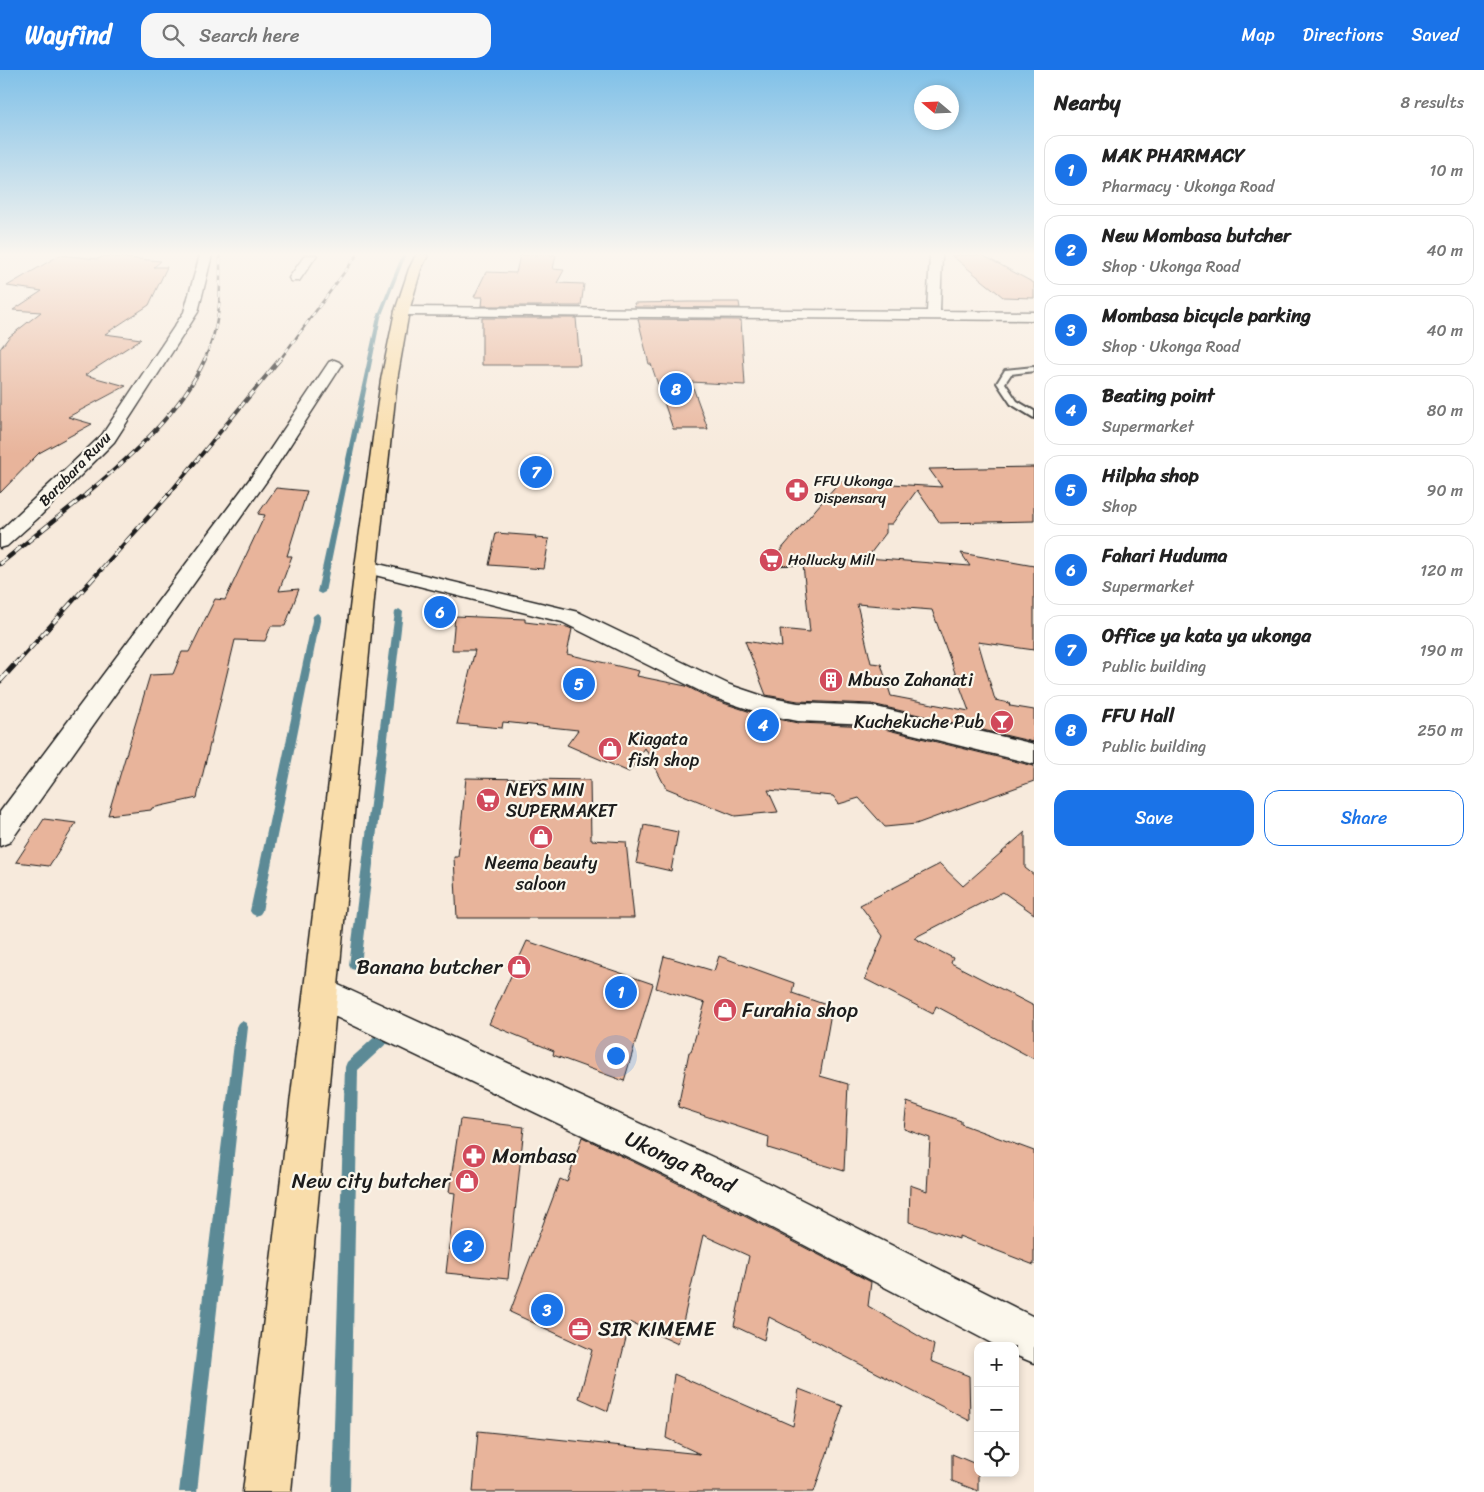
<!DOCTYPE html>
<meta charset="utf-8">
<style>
body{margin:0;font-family:Sriracha,sans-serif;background:#f6f6f6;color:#222}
.controls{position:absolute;right:15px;bottom:15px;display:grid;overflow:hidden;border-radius:10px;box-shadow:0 2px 8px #0003}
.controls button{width:45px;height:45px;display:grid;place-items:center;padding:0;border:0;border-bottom:1px solid #e0e0e0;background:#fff;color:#222;font:25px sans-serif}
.compass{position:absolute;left:914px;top:15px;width:45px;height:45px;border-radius:50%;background:#fff;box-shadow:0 2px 8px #0003;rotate:289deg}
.you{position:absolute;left:615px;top:985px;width:18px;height:18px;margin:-12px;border:4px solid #fff;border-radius:50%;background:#1a73e8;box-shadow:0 0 0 8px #1a73e833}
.badge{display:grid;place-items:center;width:32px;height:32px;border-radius:50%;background:#1a73e8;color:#fff;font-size:16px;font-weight:700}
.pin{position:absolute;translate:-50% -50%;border:2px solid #fff;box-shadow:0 1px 5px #0006}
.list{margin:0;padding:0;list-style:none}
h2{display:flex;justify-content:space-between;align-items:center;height:65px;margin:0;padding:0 20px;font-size:21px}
h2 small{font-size:16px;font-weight:400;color:#767676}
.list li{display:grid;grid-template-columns:32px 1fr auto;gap:15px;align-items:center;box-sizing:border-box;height:70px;margin:0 10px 10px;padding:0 10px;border:1px solid #e0e0e0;border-radius:15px}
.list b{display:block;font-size:19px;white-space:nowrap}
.list p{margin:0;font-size:16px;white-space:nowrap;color:#767676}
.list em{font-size:16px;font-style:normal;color:#767676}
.actions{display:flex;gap:10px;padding:15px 20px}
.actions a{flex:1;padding:11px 0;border:1px solid #1a73e8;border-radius:15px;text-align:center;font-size:18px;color:#1a73e8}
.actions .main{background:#1a73e8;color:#fff}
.icon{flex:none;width:28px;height:28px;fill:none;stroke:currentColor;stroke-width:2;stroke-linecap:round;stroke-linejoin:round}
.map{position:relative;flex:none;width:1034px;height:1422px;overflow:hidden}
header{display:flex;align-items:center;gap:30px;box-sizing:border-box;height:70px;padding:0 25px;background:#1a73e8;color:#fff}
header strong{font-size:24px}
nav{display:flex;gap:28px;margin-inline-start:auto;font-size:18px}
.search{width:350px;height:45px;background:#f6f6f6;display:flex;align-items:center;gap:12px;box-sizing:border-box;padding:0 18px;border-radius:15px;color:#767676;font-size:19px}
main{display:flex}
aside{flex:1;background:#fff}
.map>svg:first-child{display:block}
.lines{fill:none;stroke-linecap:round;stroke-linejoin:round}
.stream{fill:#5c8a96;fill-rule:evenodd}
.building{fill:#e8b49b;stroke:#1c1c1c;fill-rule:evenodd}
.service-casing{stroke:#1c1c1c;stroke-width:4}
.minor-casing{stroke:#1c1c1c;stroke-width:3}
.tertiary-casing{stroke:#1c1c1c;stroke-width:3}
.primary-casing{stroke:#1c1c1c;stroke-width:3}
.service{fill:#fbf7ec;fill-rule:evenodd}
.minor{fill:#fbf7ec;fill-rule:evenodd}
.tertiary{fill:#fbf7ec;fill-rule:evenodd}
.primary{fill:#f9ddab;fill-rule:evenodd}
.rail-far3-casing{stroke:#1c1c1c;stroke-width:2.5}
.rail-far2-casing{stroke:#1c1c1c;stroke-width:4}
.rail-far1-casing{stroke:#1c1c1c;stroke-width:4.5}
.rail-casing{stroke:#1c1c1c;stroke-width:5.5}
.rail-far3{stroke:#fbf7ec;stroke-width:2;stroke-dasharray:5.5;stroke-linecap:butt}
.rail-far2{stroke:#fbf7ec;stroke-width:2.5;stroke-dasharray:7;stroke-linecap:butt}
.rail-far1{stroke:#fbf7ec;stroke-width:3;stroke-dasharray:9;stroke-linecap:butt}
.rail{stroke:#fbf7ec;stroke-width:4;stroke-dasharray:11;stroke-linecap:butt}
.labels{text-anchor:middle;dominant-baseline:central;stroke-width:4.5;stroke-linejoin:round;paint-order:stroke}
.far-street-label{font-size:15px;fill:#1c1c1c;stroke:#fbf7ec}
.far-poi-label{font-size:15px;fill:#1c1c1c;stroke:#fbf7ec;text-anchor:start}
.poi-label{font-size:18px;fill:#1c1c1c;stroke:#fbf7ec;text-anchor:start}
.near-poi-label{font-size:21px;fill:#1c1c1c;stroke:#fbf7ec;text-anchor:start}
.near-street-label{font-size:21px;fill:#1c1c1c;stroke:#fbf7ec}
</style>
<header>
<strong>Wayfind</strong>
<div class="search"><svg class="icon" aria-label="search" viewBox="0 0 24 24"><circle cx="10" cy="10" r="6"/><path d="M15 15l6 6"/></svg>Search here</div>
<nav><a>Map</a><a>Directions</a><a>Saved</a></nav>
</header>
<main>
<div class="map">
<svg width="1034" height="1422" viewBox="0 0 1034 1422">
<rect width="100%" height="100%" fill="#f7eadc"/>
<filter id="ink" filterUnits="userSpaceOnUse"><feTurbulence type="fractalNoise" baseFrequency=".02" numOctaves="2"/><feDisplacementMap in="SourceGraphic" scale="10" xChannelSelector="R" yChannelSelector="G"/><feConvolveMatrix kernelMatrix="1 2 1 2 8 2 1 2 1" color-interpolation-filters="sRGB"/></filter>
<g filter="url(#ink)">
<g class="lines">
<path class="stream" d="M402 185H406L381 247 325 522 321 524 317 522 377 247Z
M399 539 403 542 361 895 359 899 355 900 351 899 349 895 395 542Z
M317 543 321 546 262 841 260 844 256 846 252 844 250 841 313 546Z
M242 951 246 953 248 957 197 1422H179L236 957 238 953Z
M384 961 399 965 400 969 399 973 394 975 386 974 358 1000 350 1422H332L345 997 347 992 379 963Z"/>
</g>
<path class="building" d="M60 185 98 189 104 186 161 191 154 197H167L149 235 105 264 141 269 85 305 126 316 68 347 92 354 39 383 0 423V279L9 267 41 242 13 240 42 221 7 216Z
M520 185H556L553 199 564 200 557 213 584 214 581 236H482L483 227H474L486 202 516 203Z
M951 185H982L1034 213V228L1003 227Z
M688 232H739L740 238 635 237 634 233Z
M482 248H576L580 295H482Z
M638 249 741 250 745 315 691 312 708 359H673L651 294H649Z
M1034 397V451L940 453 917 420 892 454H886V463L867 488 970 496 961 483 1034 496V580L978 572 995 630 1009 633 1010 636 1034 640V672L872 634 798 631 766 625 745 571 782 577 780 559 810 562 803 495 767 496 840 411 942 417 929 399ZM857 534 932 540 969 641 891 626 881 594 871 593Z
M276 418 307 421 287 486H292L279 521 299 519 285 556H271L265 571 235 570 197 728 152 738 151 740 108 745 150 605 173 604 182 582H189L215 529 225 530 265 445 258 444Z
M496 463 536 466 535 468 549 469 544 499 489 495Z
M455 546 525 549V552L567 557 572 559 567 584 639 601 637 606 686 616 711 629 763 646 798 653 872 656 1034 696V711L916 754 885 757 859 728 839 734 833 726 768 720 778 742 735 746 666 718 645 678 629 702 567 675 578 660 503 652 502 658 457 654 475 580H452Z
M466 708 590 710 591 770 626 772 634 848H457L454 787H458Z
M44 749 76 753 49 796 16 792Z
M644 755 678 762 671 801 636 793Z
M1025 762V798L1034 805V844L1003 822 914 868 953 888 951 893 1034 936V989L936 936 933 944 865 909 883 866 860 835 940 794 963 816Z
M527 871 653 914 624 1011 553 985 554 981 489 954Z
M664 886 714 901 719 886 794 913 792 923 832 937 820 1006 848 1014 844 1101 768 1078 769 1067 678 1037 689 982H691L705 933 656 918Z
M907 1032 961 1051V1054L1034 1081V1195L959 1166V1169L909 1152 910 1115 927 1121 930 1068 904 1059Z
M460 1049 524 1057 508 1209 446 1203 455 1123 449 1122Z
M582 1067 727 1137 871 1212 868 1236 934 1275 931 1291 969 1306 970 1351 769 1247 764 1270 734 1256 749 1186 703 1165 678 1274 630 1252 608 1341 579 1328 592 1280 510 1242 560 1109 567 1112Z
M674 1304 793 1356 799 1319 843 1336 814 1422H473L478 1361 700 1384 666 1368Z
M952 1384 978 1395V1421L952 1411Z"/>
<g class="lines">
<g class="service-casing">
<path id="service" d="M1034 297V301L1011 304 1005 313 1017 331 1034 341V348L1011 334 997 313 1005 300Z"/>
</g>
<g class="minor-casing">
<path id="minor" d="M200 185H212L198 242 114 372 37 449 7 476 0 478V461L102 365 184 242Z
M305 185H317L299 211H291L289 208Z
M930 185H942L940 241 1034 242V250L402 245 395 241 402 237 927 241Z
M334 290 339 292 342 295 268 409 10 772 0 776V742L255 402 329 292Z
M366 491 578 542 730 615 766 627 798 633 872 636 1034 674V694L872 654 798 651 763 644 712 627 562 552 359 501 355 497 359 493Z"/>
</g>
<g class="tertiary-casing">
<path id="tertiary" d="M321 907 756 1107 1034 1247V1293L1015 1285V1276H997L728 1135 309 934 304 923 309 912Z"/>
</g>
<g class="primary-casing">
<path id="primary" d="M416 185H428L421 199 409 241 397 310 377 497 291 1422H243L355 497 381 310 395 241 409 199Z"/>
</g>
<use href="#service" class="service"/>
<use href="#minor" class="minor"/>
<use href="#tertiary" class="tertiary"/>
<use href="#primary" class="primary"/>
<g class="rail-far3-casing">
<path id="rail-far3" d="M204 291C222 250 220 228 220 185
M279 291 357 185"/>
</g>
<g class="rail-far2-casing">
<path id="rail-far2" d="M86 424C129 388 182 341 205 289
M169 424 280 289"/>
</g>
<g class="rail-far1-casing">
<path id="rail-far1" d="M0 494 88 423
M17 593 170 423"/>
</g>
<g class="rail-casing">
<path id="rail" d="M0 611 18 591"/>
</g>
<use href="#rail-far3" class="rail-far3"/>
<use href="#rail-far2" class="rail-far2"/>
<use href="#rail-far1" class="rail-far1"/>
<use href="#rail" class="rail"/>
</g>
</g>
<linearGradient id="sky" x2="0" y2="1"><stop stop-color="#81c1e8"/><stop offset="0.48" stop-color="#fbf6ef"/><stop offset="1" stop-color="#fbf6ef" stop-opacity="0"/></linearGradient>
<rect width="1034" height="384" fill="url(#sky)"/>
<defs>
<g id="pharmacy-disc" transform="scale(1.25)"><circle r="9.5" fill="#d1495b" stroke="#fbf7ec"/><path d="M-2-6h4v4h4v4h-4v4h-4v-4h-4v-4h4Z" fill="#fff"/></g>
<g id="supermarket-disc" transform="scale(1.25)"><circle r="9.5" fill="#d1495b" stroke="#fbf7ec"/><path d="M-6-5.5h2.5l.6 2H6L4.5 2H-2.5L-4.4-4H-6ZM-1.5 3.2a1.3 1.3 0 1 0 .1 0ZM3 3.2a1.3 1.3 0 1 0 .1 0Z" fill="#fff"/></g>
<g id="building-disc" transform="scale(1.25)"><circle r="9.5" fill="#d1495b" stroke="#fbf7ec"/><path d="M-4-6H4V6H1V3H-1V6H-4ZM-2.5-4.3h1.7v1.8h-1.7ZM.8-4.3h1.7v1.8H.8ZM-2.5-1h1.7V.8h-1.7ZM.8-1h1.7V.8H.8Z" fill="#fff"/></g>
<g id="bar-disc" transform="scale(1.25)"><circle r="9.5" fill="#d1495b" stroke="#fbf7ec"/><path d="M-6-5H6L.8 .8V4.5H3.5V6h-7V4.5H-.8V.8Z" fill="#fff"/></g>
<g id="shop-disc" transform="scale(1.25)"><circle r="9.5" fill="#d1495b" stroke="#fbf7ec"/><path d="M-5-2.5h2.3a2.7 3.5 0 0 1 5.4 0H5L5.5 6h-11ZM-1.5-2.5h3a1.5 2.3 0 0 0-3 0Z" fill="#fff"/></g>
<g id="office-disc" transform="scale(1.25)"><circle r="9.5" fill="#d1495b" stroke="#fbf7ec"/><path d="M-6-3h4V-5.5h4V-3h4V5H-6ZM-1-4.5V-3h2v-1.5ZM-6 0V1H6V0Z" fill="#fff"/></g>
</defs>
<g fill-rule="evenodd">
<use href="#pharmacy-disc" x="797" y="420"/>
<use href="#supermarket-disc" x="771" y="490"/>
<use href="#building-disc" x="831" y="610"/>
<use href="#bar-disc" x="1002" y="652"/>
<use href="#shop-disc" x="610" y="679"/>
<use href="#supermarket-disc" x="488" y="730"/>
<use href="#shop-disc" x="541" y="767"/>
<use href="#shop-disc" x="519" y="897"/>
<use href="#shop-disc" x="725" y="940"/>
<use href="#pharmacy-disc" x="474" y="1086"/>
<use href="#shop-disc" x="467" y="1111"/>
<use href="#office-disc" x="580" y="1259"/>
</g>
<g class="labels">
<g class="far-street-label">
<text transform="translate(75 399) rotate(-46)">Barabara Ruvu</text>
</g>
<g class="far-poi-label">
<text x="814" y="411">FFU Ukonga<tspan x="814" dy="17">Dispensary</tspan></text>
<text x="788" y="490">Hollucky Mill</text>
</g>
<g class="poi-label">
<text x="848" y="610">Mbuso Zahanati</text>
<text x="984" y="652" text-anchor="end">Kuchekuche Pub</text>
<text x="628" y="669">Kiagata<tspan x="628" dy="21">fish shop</tspan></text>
<text x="506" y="720">NEYS MIN<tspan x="506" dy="21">SUPERMAKET</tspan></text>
<text x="541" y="793" text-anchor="middle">Neema beauty<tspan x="541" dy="21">saloon</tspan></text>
</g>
<g class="near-poi-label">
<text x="502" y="897" text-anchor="end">Banana butcher</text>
<text x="742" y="940">Furahia shop</text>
<text x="492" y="1086">Mombasa</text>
<text x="450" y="1111" text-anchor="end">New city butcher</text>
<text x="598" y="1259">SIR KIMEME</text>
</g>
<g class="near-street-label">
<text transform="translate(680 1092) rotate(25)">Ukonga Road</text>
</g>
</g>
</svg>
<div class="controls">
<button>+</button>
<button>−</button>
<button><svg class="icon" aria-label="locate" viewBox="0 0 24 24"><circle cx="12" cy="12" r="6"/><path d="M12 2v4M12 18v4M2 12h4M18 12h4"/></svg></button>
</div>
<svg class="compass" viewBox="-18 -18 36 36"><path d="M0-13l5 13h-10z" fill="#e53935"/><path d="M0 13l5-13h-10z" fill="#767676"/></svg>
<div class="you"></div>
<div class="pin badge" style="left:621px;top:922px">1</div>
<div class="pin badge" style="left:468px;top:1176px">2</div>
<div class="pin badge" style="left:547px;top:1240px">3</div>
<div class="pin badge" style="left:763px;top:655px">4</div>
<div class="pin badge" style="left:579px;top:614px">5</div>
<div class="pin badge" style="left:440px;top:542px">6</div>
<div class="pin badge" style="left:536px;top:402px">7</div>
<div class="pin badge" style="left:676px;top:319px">8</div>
</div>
<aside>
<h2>Nearby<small>8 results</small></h2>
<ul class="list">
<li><span class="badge">1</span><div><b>MAK PHARMACY</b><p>Pharmacy · Ukonga Road</p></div><em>10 m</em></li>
<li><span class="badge">2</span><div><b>New Mombasa butcher</b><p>Shop · Ukonga Road</p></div><em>40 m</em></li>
<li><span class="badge">3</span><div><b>Mombasa bicycle parking</b><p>Shop · Ukonga Road</p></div><em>40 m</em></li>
<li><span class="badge">4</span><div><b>Beating point</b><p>Supermarket</p></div><em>80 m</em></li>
<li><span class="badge">5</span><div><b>Hilpha shop</b><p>Shop</p></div><em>90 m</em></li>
<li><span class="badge">6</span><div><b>Fahari Huduma</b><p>Supermarket</p></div><em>120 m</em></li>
<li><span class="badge">7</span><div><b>Office ya kata ya ukonga</b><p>Public building</p></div><em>190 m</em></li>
<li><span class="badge">8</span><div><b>FFU Hall</b><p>Public building</p></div><em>250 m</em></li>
</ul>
<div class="actions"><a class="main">Save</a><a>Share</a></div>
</aside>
</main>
